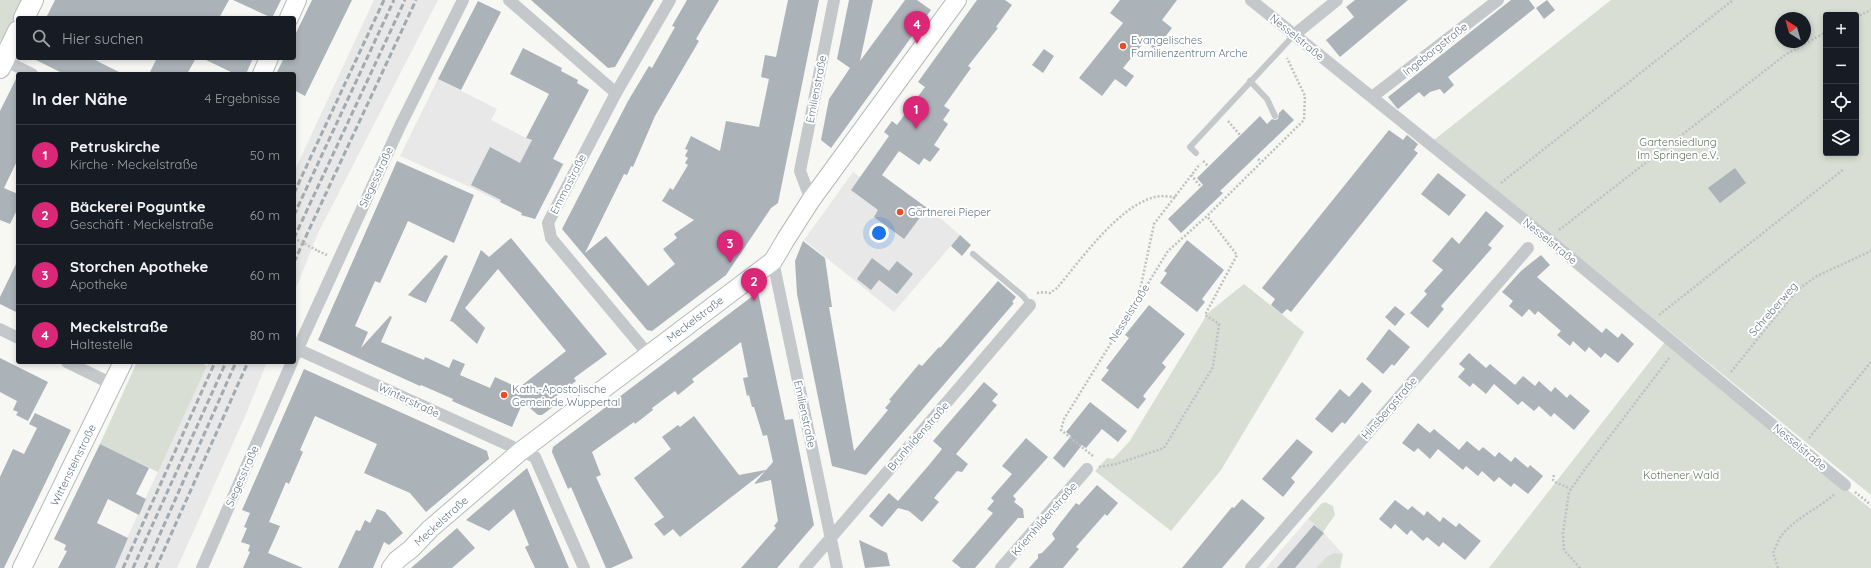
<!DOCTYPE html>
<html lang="de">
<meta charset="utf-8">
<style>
body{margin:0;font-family:Quicksand,sans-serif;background:#20242c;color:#f1f3f6}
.controls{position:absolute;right:12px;top:12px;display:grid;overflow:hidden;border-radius:4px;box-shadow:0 2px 6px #0003}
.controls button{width:36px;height:36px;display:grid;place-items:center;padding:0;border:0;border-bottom:1px solid #363941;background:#171b24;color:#f1f3f6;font:20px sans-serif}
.compass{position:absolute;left:1775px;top:12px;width:36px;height:36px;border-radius:50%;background:#171b24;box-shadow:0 2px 6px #0003;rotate:323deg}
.you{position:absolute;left:879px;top:233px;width:14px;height:14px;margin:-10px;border:3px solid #fff;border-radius:50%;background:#1a73e8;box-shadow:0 0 0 6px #1a73e833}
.badge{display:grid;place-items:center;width:26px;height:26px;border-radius:50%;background:#db2777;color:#fff;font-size:13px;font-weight:700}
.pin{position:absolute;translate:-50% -33px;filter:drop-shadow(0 1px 2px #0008)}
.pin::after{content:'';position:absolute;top:21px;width:14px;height:12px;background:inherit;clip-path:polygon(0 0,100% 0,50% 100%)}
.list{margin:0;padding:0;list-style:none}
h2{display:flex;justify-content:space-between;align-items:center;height:52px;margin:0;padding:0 16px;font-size:17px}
h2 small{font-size:13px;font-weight:400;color:#9ea1a6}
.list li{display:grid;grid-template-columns:26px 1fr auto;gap:12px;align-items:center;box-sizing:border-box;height:60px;padding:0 16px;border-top:1px solid #363941}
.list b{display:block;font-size:15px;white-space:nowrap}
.list p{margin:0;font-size:13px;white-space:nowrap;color:#9ea1a6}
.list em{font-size:13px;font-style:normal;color:#9ea1a6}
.icon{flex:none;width:22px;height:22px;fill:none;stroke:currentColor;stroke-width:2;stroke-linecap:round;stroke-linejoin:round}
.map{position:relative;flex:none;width:1871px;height:568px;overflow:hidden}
.search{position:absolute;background:#171b24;box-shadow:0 2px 6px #0003;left:16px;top:16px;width:280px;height:44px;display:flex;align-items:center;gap:10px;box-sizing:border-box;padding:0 14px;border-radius:4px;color:#9ea1a6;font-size:15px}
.panel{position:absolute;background:#171b24;box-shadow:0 2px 6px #0003;left:16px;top:72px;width:280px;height:292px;border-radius:4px}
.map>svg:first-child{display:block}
.built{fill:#e7e8e7}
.green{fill:#d8ded4;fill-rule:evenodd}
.building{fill:#abb3b9}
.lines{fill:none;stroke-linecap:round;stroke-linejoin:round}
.secondary-casing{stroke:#b4babe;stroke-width:20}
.primary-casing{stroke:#b7bbbf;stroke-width:22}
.path{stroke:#bec0c2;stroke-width:2.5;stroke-dasharray:2 2;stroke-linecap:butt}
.lane{stroke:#c4c8cb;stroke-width:6}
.street{stroke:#c4c8cb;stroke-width:12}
.secondary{stroke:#fff;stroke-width:18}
.primary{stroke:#fff;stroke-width:20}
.rail{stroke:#a2a9af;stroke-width:3;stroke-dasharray:6 3;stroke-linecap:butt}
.path-bridge{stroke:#bec0c2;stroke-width:2.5;stroke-dasharray:2 2;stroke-linecap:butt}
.poi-dot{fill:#e74f23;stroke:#fff;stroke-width:1.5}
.labels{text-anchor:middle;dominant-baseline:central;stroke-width:4;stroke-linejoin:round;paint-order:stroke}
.street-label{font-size:11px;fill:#657785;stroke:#fff}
.poi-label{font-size:11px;fill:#657785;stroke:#fff;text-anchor:start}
.park-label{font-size:11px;fill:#657760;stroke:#fff}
</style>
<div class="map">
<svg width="1871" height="568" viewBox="0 0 1871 568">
<rect width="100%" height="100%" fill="#f7f7f3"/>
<path class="built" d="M374 0H438L318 233 294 293V172Z
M438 79 497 109 491 120 552 151 550 157 564 164 535 219 468 186 400 156Z
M853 172 888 197 896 186 928 208 960 235 894 312 804 240Z
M209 362H267L246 414 177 568H113Z
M1308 519 1324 533 1343 554 1334 553 1326 557 1316 568H1266Z"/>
<path class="green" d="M0 0H23L5 36 0 41Z
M1611 0H1871V495L1434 140ZM1826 15H1856V153H1826ZM1781 18H1805V42H1781Z
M1244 284 1304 332 1221 470 1171 531 1095 471 1107 458 1113 459 1129 442 1208 313Z
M1665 342 1871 509V568H1489Z
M137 362H199L207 366 158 472 100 444Z
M1325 502 1333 506 1335 515 1323 532 1308 519 1321 504Z
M1334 553 1343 554 1340 568H1316L1326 557Z"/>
<path class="building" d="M55 0H229L219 18H46Z
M233 0H281L272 18Z
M312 0H352L305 96 294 90V74H276L284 58H294V37Z
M531 0H654L615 67 608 68Z
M687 0H719L696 39 699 41 655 116 633 167 631 166 627 175 624 174 585 253 606 236 648 286 675 264 663 249 677 238 674 234 694 220 662 201 670 188 673 190 688 165 685 163 688 158 685 156 688 150 685 149 691 136 720 151 726 121 759 127 769 79 761 77 765 55 776 57 788 0H819L778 203 771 208 726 275 652 331 647 330 562 229 628 101 649 66 652 68 675 27 672 26Z
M849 0H873L860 61 905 0H917L931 10 831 148 821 140 829 99 850 68 837 59Z
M977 0H1005L1012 5 996 27 998 28 968 66 971 68 944 106 950 110 943 120 948 124 934 145 940 149 930 162 924 158 919 165 899 151 882 175 927 208 904 239 874 217 878 210 851 190 889 136 884 132 892 121 897 125 925 87 918 82Z
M1120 0H1177L1162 20 1172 28 1155 50 1145 41 1123 68 1134 76 1126 87 1115 79 1102 96 1079 78 1123 23 1110 13Z
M1355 0H1408L1340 57 1326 40 1354 17 1346 7Z
M1511 0H1529L1535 8 1448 77 1454 85 1444 94 1440 89 1430 92 1424 97 1419 92 1398 109 1396 107 1388 97Z
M1547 0 1555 10 1544 19 1536 8Z
M478 1 501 12 461 90 438 79Z
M523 48 562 68 561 71 578 80 577 83 589 90 553 159 563 164 535 219 521 215 522 213 500 202 501 200 471 185 490 147 520 163 532 140 526 138 549 94 510 74Z
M1044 49 1054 56 1043 73 1032 65Z
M32 58H91L123 74H64Z
M157 58H196L187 74H149Z
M202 58H253L246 74H235Z
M18 75V159L4 188 18 194V208L10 224 0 220V111Z
M1283 109 1294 120 1220 191 1223 193 1181 233 1168 219 1203 185 1197 178 1260 116 1267 124 1272 119 1275 120 1278 119 1279 113Z
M1389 130 1403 140 1407 135 1418 144 1414 150 1418 153 1291 312 1287 309 1282 314 1271 305 1275 299 1262 288Z
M397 161 474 195 454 243 408 221 380 283 375 281 355 326 368 332 361 348 390 316 392 317 381 342 424 360 425 357 449 368 453 359 465 364 460 375 490 388 495 377 528 392 521 386 566 351 498 269 465 308 485 328 477 344 453 322 450 321 481 250 489 257 511 238 607 354 574 378 576 381 556 396 561 401 542 415H538L523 402 512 427 452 401 453 399 421 385 420 386 318 340Z
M1735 168 1746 183 1720 203 1708 188Z
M1438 173 1466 195 1449 216 1421 194Z
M1486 211 1504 226 1488 245 1492 248 1441 306 1444 309 1428 328 1410 313 1427 294 1424 291 1443 270 1432 261 1452 237 1459 244Z
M960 235 971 245 962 256 951 246Z
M1187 240 1224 270 1202 299 1205 302 1197 312 1160 283 1167 273 1164 271Z
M803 241 825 258 832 307H829L854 451 888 410 885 408 891 401 889 400 919 364 922 366 939 347 940 348 998 281 1016 297 1012 302 1014 303 866 475 832 466 797 294 795 261Z
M445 255 448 256 426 303 408 295Z
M1541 255 1550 265 1537 277 1602 333 1606 328 1618 338 1622 333 1634 344 1618 363 1605 353 1601 358 1589 347 1585 352 1573 341 1570 346 1557 335 1561 331 1538 311 1535 315 1529 309 1522 317 1509 306 1513 301 1502 292 1521 271Z
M872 258 889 271 897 261 913 274 897 294 879 280 871 290 857 279Z
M18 260V313L0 304V297Z
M758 292 785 420 793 419 814 525 777 568H741L776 528 774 526 778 521 771 480 754 484 765 471 680 537 673 529 664 536 654 524 664 517 634 478 671 449 662 437 678 425 680 427 694 416 739 475 766 470 773 462 767 435 763 436 754 407H752L749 395 747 396 743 378 748 377 741 342 692 379 694 382 678 395 675 391 652 408 653 410 635 424 634 422 592 452 601 475 596 477 633 558 611 568H606L571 487 568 489 552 452 553 447Z
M1149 305 1185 334 1162 363 1166 367 1143 396 1146 399 1138 409 1101 380 1109 370 1106 368 1129 338 1125 335Z
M1395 306 1405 314 1395 326 1385 317Z
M1389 329 1410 347 1394 366 1392 364 1383 374 1366 359Z
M1469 353 1486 368 1490 364 1515 385 1523 376 1535 386 1539 381 1551 392 1555 387 1567 398 1570 394 1590 411 1574 430 1554 413 1551 417 1539 406 1534 411 1522 401 1518 405 1494 384 1486 394 1473 383 1470 387 1458 377 1465 369 1459 364Z
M0 358 48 382 28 421 16 415 18 412 13 410 17 401 0 392Z
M304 369 487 451 489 459 426 512 410 493 364 473 377 444 315 416 300 450 303 452 289 484 286 482 269 522 280 526 268 553 303 568H243L250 552 248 551 250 545 241 542 247 528 244 527 250 513 242 510Z
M984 382 998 394 992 401 997 405 956 454 968 464 962 472 957 471 934 498 939 502 922 522 909 511 898 508 882 527 869 516 889 493 898 501 929 465 942 449 933 441Z
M1362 382 1372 391 1345 424 1342 422 1332 433 1315 419 1340 389 1349 397Z
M1090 402 1127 431 1118 442 1102 429 1086 448 1082 445 1064 468 1053 458 1071 436 1066 432Z
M35 413 71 430 4 568H0V477L13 449 24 454 37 428 29 424Z
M1418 423 1430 433 1434 429 1459 450 1467 441 1479 451 1483 447 1495 457 1499 452 1511 462 1515 457 1528 468 1530 465 1543 476 1528 494 1514 483 1511 487 1499 477 1494 482 1482 471 1478 476 1466 466 1463 470 1438 449 1430 459 1418 448 1414 452 1402 443Z
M1026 438 1048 457 1013 496 1016 499 1014 502 1023 509 1024 518H1018L975 568H961L952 561 993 513 987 509 994 501 991 498 1012 474 1002 466Z
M1297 439 1313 452 1291 478 1295 482 1283 497 1262 479Z
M100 444 149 468 136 494 146 499 139 515 108 499 97 523 128 538 115 568H58L67 551 64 550 66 545 54 539Z
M527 468 540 499 569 568H535L525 547 529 545 514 509 489 531 466 520Z
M1097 485 1118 503 1107 516 1105 514 1076 547 1079 549 1063 568H1029L1038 558V554L1042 553 1055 539 1052 534 1061 522 1076 503 1079 505Z
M1242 499 1265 518 1222 568H1182L1232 507 1234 508Z
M1395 500 1408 510 1412 506 1424 516 1427 511 1440 522 1443 517 1456 527 1459 523 1481 541 1465 560 1443 542 1439 547 1427 537 1423 541 1411 530 1407 535 1395 524 1391 529 1379 519Z
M377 509 385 512 403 533 389 545 384 542 373 568H338L356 530 360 531 365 520 370 523Z
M1314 525 1324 533 1295 568H1277Z
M457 528 475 548 452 568H411Z
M859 540 887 553 890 566 865 568Z"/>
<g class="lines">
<g class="secondary-casing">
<path id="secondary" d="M289 18 297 0
M262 74 269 58
M22 568 123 362
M391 568 397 560 411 549 430 529 521 451 773 261 786 239 811 200 957 0"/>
</g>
<g class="primary-casing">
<path id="primary" d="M24 18 33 0
M0 68 18 31"/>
</g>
<path class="path" d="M1856 17 1871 10
M1228 121 1240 135
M1258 159 1261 162
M1203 161 1209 167
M1191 175 1201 187
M1501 183 1733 0
M1559 230 1785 55 1826 32
M318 251 327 255
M1037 293 1044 292 1050 293 1057 288C1081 260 1118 206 1155 197 1161 195 1169 197 1176 197
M1139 295 1154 224 1200 164
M1659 315 1844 169
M1731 372 1797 290 1817 276 1871 251
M1809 438 1871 362
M1093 456 1061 430 1064 419 1168 251 1207 216 1304 120 1305 96 1287 58
M1099 467 1116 464 1164 448 1213 367 1219 324 1205 315 1237 255 1207 216
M1554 475 1553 480C1556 484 1566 485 1571 490
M1855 492 1871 505
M1580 568 1564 550 1563 533 1569 492 1585 469 1670 357
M1778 568 1773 553C1775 548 1778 541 1781 536 1795 518 1819 508 1835 494"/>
<path class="lane" d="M1250 81 1267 99 1275 116
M1196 153 1190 147 1294 35
M973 254 1023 296 1030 305"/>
<path class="street" d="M509 0 616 93
M1251 0 1548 239 1845 485
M1294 35 1337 0
M4 60 32 74
M1372 97 1498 0
M811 200 800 171 834 0
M773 261 837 568
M0 329 18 338
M297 349 535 457 584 568
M648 354 551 238 548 223 616 93 670 0
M294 357 400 126 463 0
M67 362 112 384
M202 568 292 362
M805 568 1030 305
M1001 568 1087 469
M1251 568 1528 248"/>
<use href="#secondary" class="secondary"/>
<use href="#primary" class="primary"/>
<path class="rail" d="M294 193 384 0
M294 215 394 0
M294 238 405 0
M294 262 416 0
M123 568 215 362
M133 568 226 362
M145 568 236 362
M156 568 248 362"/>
<path class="path-bridge" d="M294 238 318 251"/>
</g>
<g class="poi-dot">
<circle cx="1123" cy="46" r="4"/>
<circle cx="900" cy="212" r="4"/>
<circle cx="504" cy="395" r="4"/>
</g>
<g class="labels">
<g class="street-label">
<text transform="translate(1297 37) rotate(39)">Nesselstraße</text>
<text transform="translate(1435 49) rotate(-38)">Ingeborgstraße</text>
<text transform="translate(816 89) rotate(-79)">Emilienstraße</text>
<text transform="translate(376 177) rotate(-65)">Siegesstraße</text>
<text transform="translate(568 184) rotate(-63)">Emmastraße</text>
<text transform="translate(1550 241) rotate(39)">Nesselstraße</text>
<text transform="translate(1773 309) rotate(-49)">Schreberweg</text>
<text transform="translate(1129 313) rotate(-58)">Nesselstraße</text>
<text transform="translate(695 319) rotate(-37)">Meckelstraße</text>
<text transform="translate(409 400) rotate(25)">Winterstraße</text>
<text transform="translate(1389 408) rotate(-49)">Hinsbergstraße</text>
<text transform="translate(805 414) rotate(78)">Emilienstraße</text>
<text transform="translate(918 436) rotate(-49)">Brunhildenstraße</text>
<text transform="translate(1800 447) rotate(40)">Nesselstraße</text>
<text transform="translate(73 465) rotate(-64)">Wittensteinstraße</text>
<text transform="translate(242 476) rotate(-66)">Siegesstraße</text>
<text transform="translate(1044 519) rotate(-49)">Kriemhildenstraße</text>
<text transform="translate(441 521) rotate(-42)">Meckelstraße</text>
</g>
<g class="poi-label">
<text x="1131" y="40">Evangelisches<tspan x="1131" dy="13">Familienzentrum Arche</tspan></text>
<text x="908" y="212">Gärtnerei Pieper</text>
<text x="512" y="389">Kath.-Apostolische<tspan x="512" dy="13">Gemeinde Wuppertal</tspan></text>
</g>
<g class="park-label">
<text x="1678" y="142">Gartensiedlung<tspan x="1678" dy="13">Im Springen e.V.</tspan></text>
<text x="1681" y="475">Kothener Wald</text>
</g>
</g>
</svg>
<div class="controls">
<button>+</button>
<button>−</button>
<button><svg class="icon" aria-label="locate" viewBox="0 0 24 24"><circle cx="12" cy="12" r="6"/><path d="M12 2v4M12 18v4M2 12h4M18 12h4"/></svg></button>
<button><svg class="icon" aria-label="layers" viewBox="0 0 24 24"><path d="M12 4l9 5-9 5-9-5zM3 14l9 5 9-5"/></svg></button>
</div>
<svg class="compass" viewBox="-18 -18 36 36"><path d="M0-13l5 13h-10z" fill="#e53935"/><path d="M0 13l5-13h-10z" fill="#9ea1a6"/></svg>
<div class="you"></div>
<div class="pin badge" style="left:916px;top:129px">1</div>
<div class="pin badge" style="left:754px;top:301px">2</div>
<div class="pin badge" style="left:730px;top:263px">3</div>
<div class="pin badge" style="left:917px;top:44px">4</div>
<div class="search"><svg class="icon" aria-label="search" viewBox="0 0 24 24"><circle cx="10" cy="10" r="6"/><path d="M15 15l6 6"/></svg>Hier suchen</div>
<section class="panel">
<h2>In der Nähe<small>4 Ergebnisse</small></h2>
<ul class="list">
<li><span class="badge">1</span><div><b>Petruskirche</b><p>Kirche · Meckelstraße</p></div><em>50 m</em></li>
<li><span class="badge">2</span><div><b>Bäckerei Poguntke</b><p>Geschäft · Meckelstraße</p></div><em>60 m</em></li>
<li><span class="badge">3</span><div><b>Storchen Apotheke</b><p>Apotheke</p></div><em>60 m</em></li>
<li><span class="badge">4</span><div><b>Meckelstraße</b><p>Haltestelle</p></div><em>80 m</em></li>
</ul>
</section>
</div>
